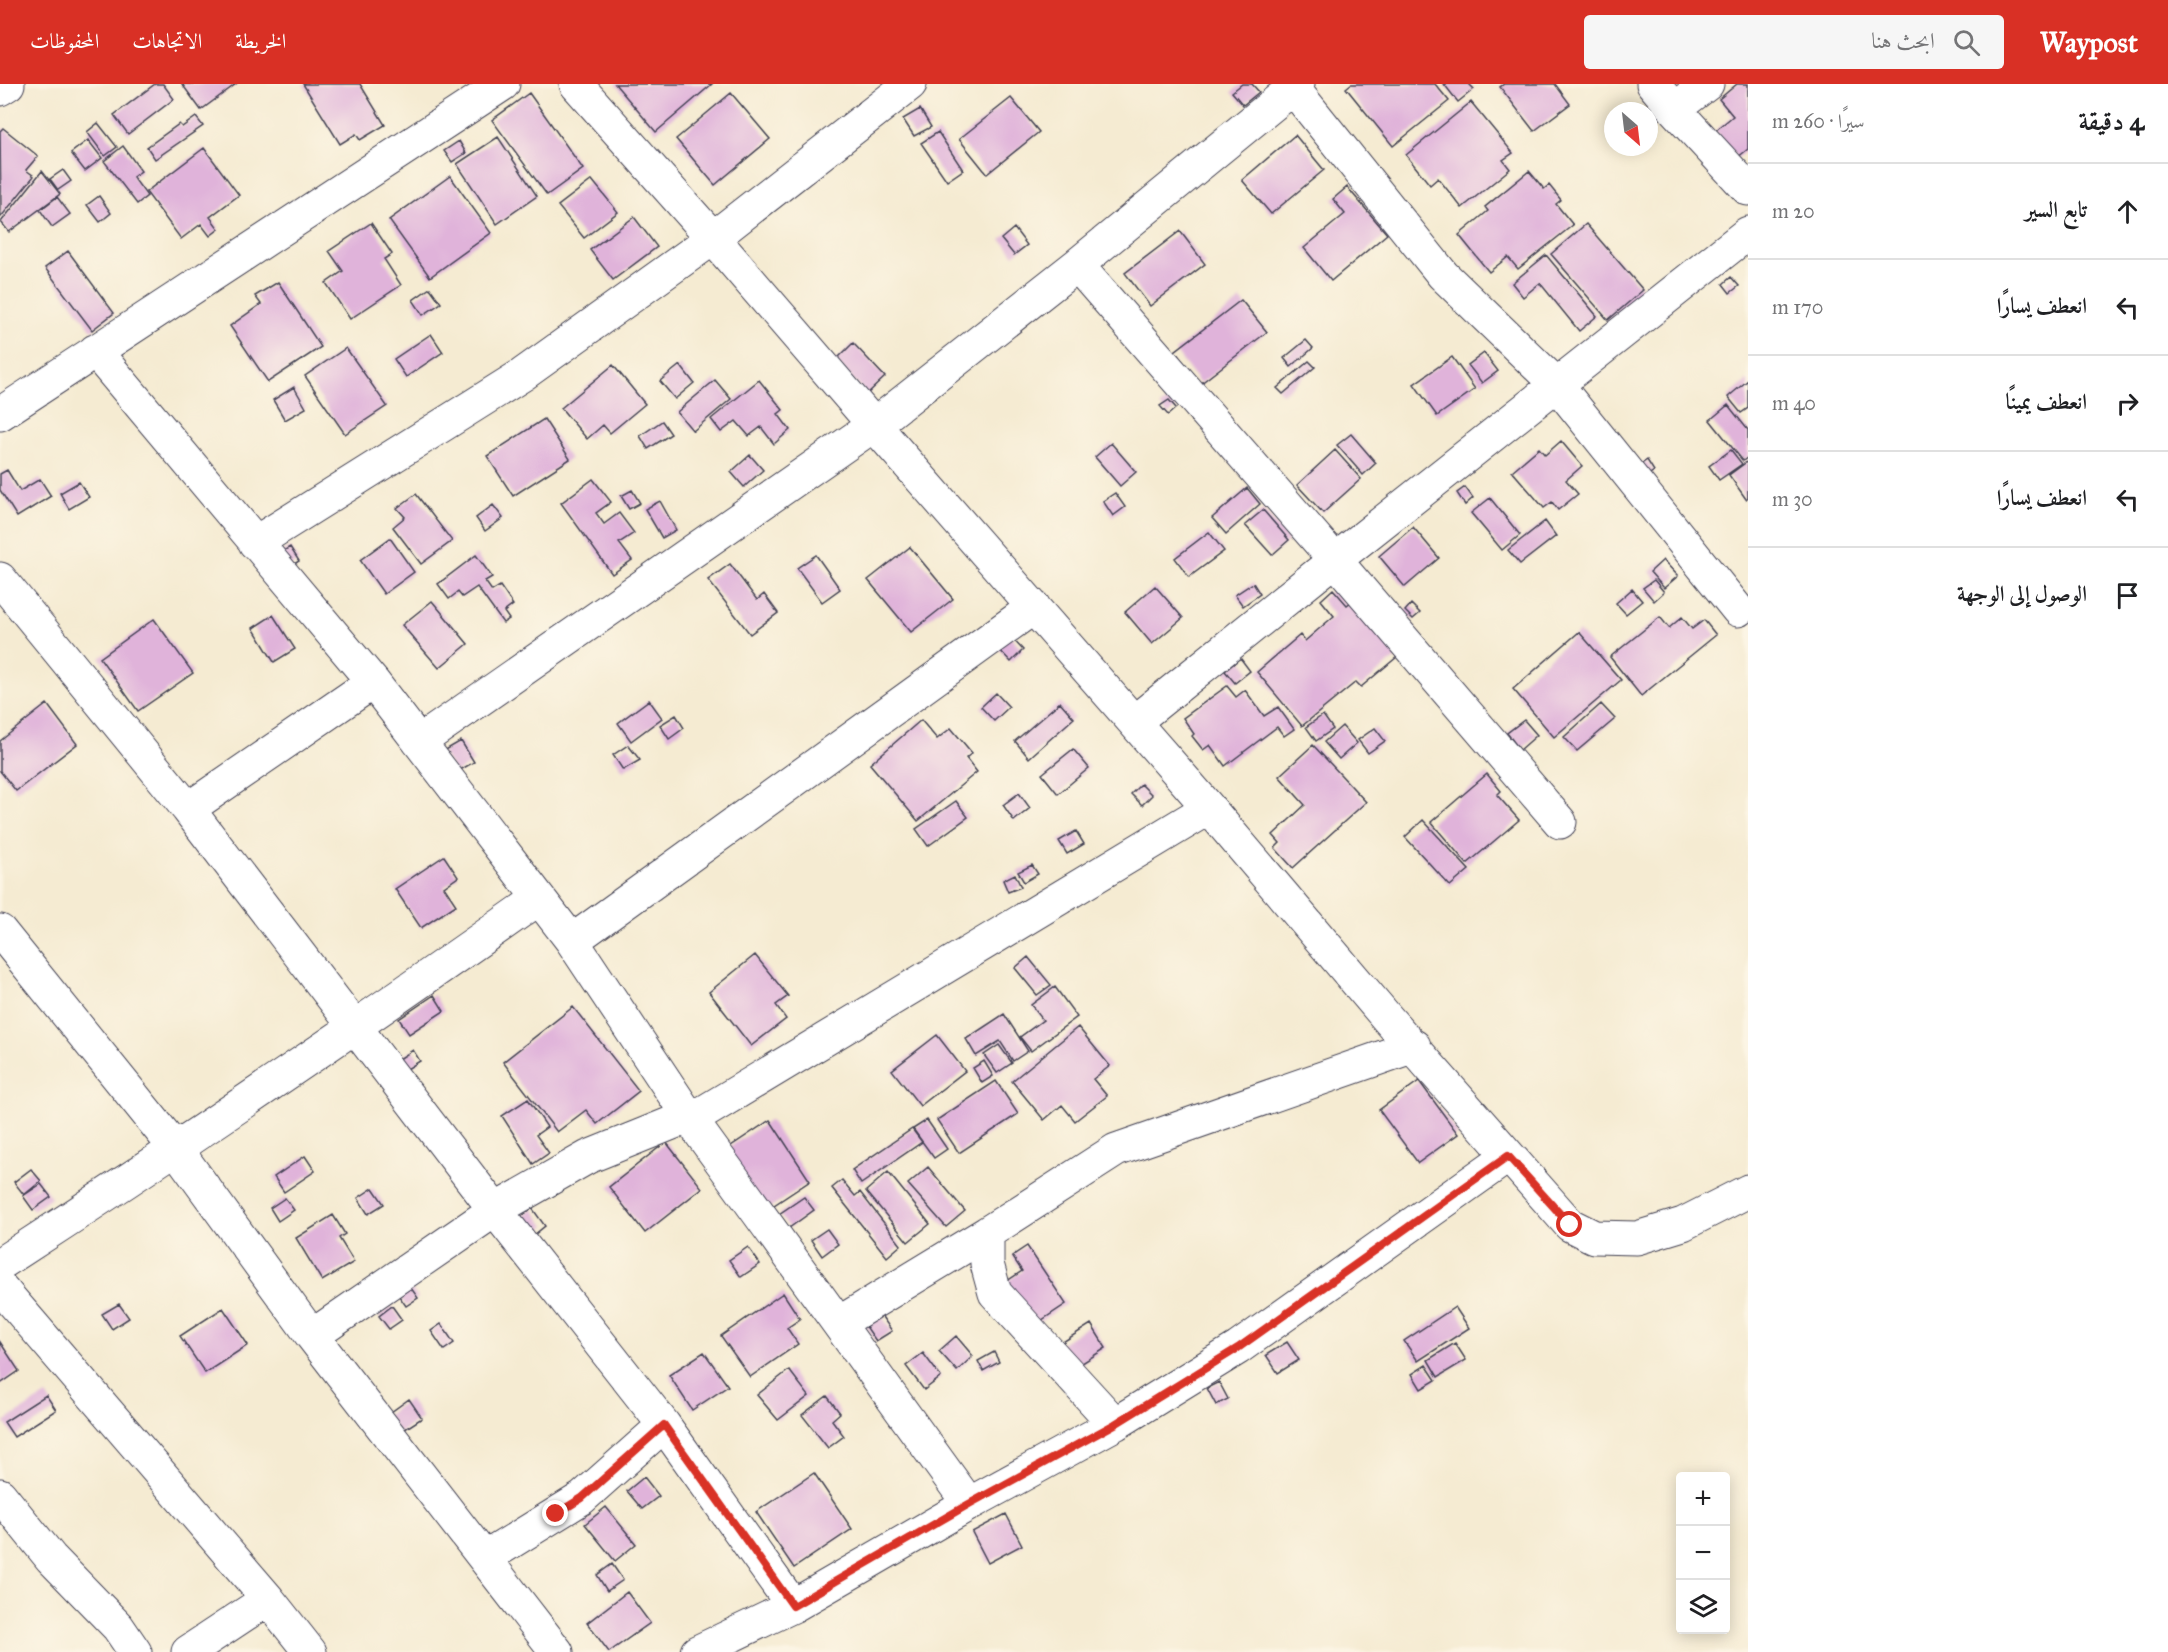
<!DOCTYPE html>
<html lang="ar">
<meta charset="utf-8">
<style>
body{margin:0;font-family:"IM FELL Great Primer",Amiri,serif;background:#f6f6f6;color:#202124;direction:rtl}
.controls{position:absolute;right:18px;bottom:18px;display:grid;overflow:hidden;border-radius:6px;box-shadow:0 3px 15px #0003}
.controls button{width:54px;height:54px;display:grid;place-items:center;padding:0;border:0;border-bottom:2px solid #e0e0e0;background:#fff;color:#202124;font:30px sans-serif}
.compass{position:absolute;left:1604px;top:18px;width:54px;height:54px;border-radius:50%;background:#fff;box-shadow:0 3px 15px #0003;rotate:152deg}
.stop{position:absolute;width:18px;height:18px;margin:-14px;border:4px solid #d93025;border-radius:50%;background:#fff}
.stop.end{background:#d93025;border-color:#fff;box-shadow:0 2px 6px #0008}
.list{margin:0;padding:0;list-style:none}
h2{display:flex;justify-content:space-between;align-items:center;height:78px;margin:0;padding:0 24px;font-size:26px}
h2 small{font-size:20px;font-weight:400;color:#757577}
.list li{display:grid;grid-template-columns:39px 1fr auto;gap:18px;align-items:center;box-sizing:border-box;height:96px;padding:0 24px;border-top:2px solid #e0e0e0}
.list b{display:block;font-size:22px;white-space:nowrap}
.list em{font-size:20px;font-style:normal;color:#757577}
.icon{flex:none;width:33px;height:33px;fill:none;stroke:currentColor;stroke-width:2;stroke-linecap:round;stroke-linejoin:round}
.map{position:relative;flex:none;width:1748px;height:1568px;overflow:hidden;direction:ltr}
header{display:flex;align-items:center;gap:36px;box-sizing:border-box;height:84px;padding:0 30px;background:#d93025;color:#fff}
header strong{font-size:28px}
nav{display:flex;gap:33px;margin-inline-start:auto;font-size:21px}
.search{width:420px;height:54px;background:#f6f6f6;display:flex;align-items:center;gap:15px;box-sizing:border-box;padding:0 21px;border-radius:6px;color:#757577;font-size:22px}
main{display:flex}
aside{flex:1;background:#fff}
.map>svg:first-child{display:block}
.building{fill:#e0b3da}
.lines{fill:none;stroke-linecap:round;stroke-linejoin:round}
.minor-casing{stroke:#424052;stroke-width:35}
.minor{stroke:#fff;stroke-width:33}
.route{stroke:#d93025;stroke-width:8}
</style>
<header>
<strong>Waypost</strong>
<div class="search"><svg class="icon" aria-label="search" viewBox="0 0 24 24"><circle cx="10" cy="10" r="6"/><path d="M15 15l6 6"/></svg>ابحث هنا</div>
<nav><a>الخريطة</a><a>الاتجاهات</a><a>المحفوظات</a></nav>
</header>
<main>
<aside>
<h2>4 دقيقة<small>سيرًا · 260 m</small></h2>
<ul class="list">
<li><svg class="icon" aria-label="ahead" viewBox="0 0 24 24"><path d="M12 20V5M6 11l6-6 6 6"/></svg><div><b>تابع السير</b></div><em>20 m</em></li>
<li><svg class="icon" aria-label="left" viewBox="0 0 24 24"><path d="M17 20v-9H6M10 6l-5 5 5 5"/></svg><div><b>انعطف يسارًا</b></div><em>170 m</em></li>
<li><svg class="icon" aria-label="right" viewBox="0 0 24 24"><path d="M7 20v-9h11M14 6l5 5-5 5"/></svg><div><b>انعطف يمينًا</b></div><em>40 m</em></li>
<li><svg class="icon" aria-label="left" viewBox="0 0 24 24"><path d="M17 20v-9H6M10 6l-5 5 5 5"/></svg><div><b>انعطف يسارًا</b></div><em>30 m</em></li>
<li><svg class="icon" aria-label="arrive" viewBox="0 0 24 24"><path d="M6 21V4h12l-3 4 3 4H6"/></svg><div><b>الوصول إلى الوجهة</b></div></li>
</ul>
</aside>
<div class="map">
<svg width="1748" height="1568" viewBox="0 0 1748 1568">
<rect width="100%" height="100%" fill="#fcf5e5"/>
<filter id="ink" filterUnits="userSpaceOnUse"><feTurbulence type="fractalNoise" baseFrequency=".0167" numOctaves="2"/><feDisplacementMap in="SourceGraphic" scale="12" xChannelSelector="R" yChannelSelector="G"/><feConvolveMatrix kernelMatrix="1 2 1 2 8 2 1 2 1" color-interpolation-filters="sRGB"/></filter>
<filter id="wash" filterUnits="userSpaceOnUse"><feTurbulence type="fractalNoise" baseFrequency=".008" numOctaves="4" result="noise"/><feDisplacementMap in="SourceGraphic" scale="24" xChannelSelector="R" yChannelSelector="G"/><feGaussianBlur stdDeviation="1.35" result="paint"/><feColorMatrix in="noise" values="0 0 0 0 0 0 0 0 0 0 0 0 0 0 0 0 0 1.4 0 .05"/><feComposite in="paint" operator="in"/></filter>
<g filter="url(#wash)">
<rect width="100%" height="100%" fill="#f5ebd2"/>
<g id="blocks">
<path class="building" d="M155 0H163L174 15 128 50 114 31Z
M182 0H236L201 26Z
M303 0H360L385 41 360 56 356 50 340 60Z
M615 0H712L656 48Z
M1242 0H1252L1259 8 1243 21 1232 8Z
M1351 0H1435L1449 17 1393 62 1346 4Z
M1444 0H1469L1474 5 1458 18Z
M1504 0H1555L1570 20 1534 47 1500 3Z
M1737 0H1748V65L1737 74 1715 47 1733 32 1719 15Z
M529 9 583 85 547 111 492 36Z
M731 9 770 55 715 101 676 55Z
M1011 14 1039 48 987 90 959 55Z
M1471 18 1513 69 1503 76 1510 85 1462 124 1438 94 1430 101 1406 71Z
M920 25 931 43 914 52 903 35Z
M196 33 203 42 155 75 147 63 179 40 182 43Z
M98 39 117 63 105 72 87 48Z
M3 44 38 72 26 86 34 92 1 133 0 47Z
M938 48 963 86 947 97 921 59Z
M1295 51 1324 86 1271 130 1242 96Z
M498 53 537 112 497 140 457 80Z
M88 56 102 74 85 87 71 69Z
M459 57 466 69 452 78 444 67Z
M123 62 141 87 133 93 147 112 137 120 104 77Z
M204 64 239 111 210 133 219 145 210 152 201 140 181 155 146 108Z
M63 86 71 97 58 106 50 95Z
M42 87 60 110 9 148 1 138Z
M1529 87 1544 105 1549 101 1561 116 1556 120 1573 141 1518 185 1508 173 1489 188 1459 151 1488 127 1485 123Z
M450 92 491 149 430 193 389 136Z
M592 96 618 128 584 154 558 122Z
M1347 103 1387 150 1331 197 1304 164 1345 130 1333 115Z
M99 112 111 129 100 138 87 121Z
M57 113 70 130 52 143 40 126Z
M634 133 657 163 613 196 590 166Z
M371 139 392 170 384 175 401 201 350 235 326 199 343 187 329 167Z
M1586 140 1643 206 1608 236 1551 170Z
M1014 144 1027 161 1014 171 1001 155Z
M1180 147 1205 180 1150 222 1125 189Z
M68 167 114 229 92 246 45 184Z
M1546 171 1597 232 1579 247 1540 199 1523 213 1512 199Z
M1731 193 1739 202 1730 209 1723 200Z
M278 198 321 263 268 298 230 242 261 220 255 212Z
M430 204 441 219 423 231 413 216Z
M1241 216 1267 248 1200 300 1175 267Z
M431 250 443 268 406 293 394 275Z
M1306 256 1313 264 1291 283 1284 274Z
M853 259 885 293 867 310 835 277Z
M346 264 387 322 345 350 305 292Z
M1484 269 1498 287 1482 299 1468 281Z
M1452 273 1475 305 1437 332 1414 300Z
M1309 277 1315 283 1283 310 1277 304Z
M613 281 645 320 610 349 603 341 587 355 561 324Z
M680 281 694 299 675 315 660 297Z
M715 296 731 315 693 347 677 328Z
M759 296 783 326 778 330 790 346 774 360 761 343 749 352 736 337 721 348 711 335Z
M1748 296V324L1741 329 1728 313Z
M294 303 306 324 285 336 273 316Z
M1169 316 1176 324 1168 331 1160 322Z
M1728 321 1748 346V373L1743 377 1710 336Z
M544 335 570 375 513 412 487 372Z
M662 337 671 350 648 365 640 352Z
M1351 350 1376 379 1363 391 1337 361Z
M1561 357 1582 382 1566 396 1578 410 1558 426 1552 418 1544 424 1512 387 1539 364 1545 371Z
M1111 359 1136 388 1120 402 1095 373Z
M1335 366 1361 395 1323 429 1297 401Z
M1731 366 1742 380 1719 396 1709 382Z
M750 371 763 386 744 403 731 388Z
M1647 376 1654 387 1644 394 1636 384Z
M1748 377V413L1746 415 1729 391Z
M7 386 20 407 40 395 51 412 17 433 0 406V390Z
M593 395 611 418 596 429 604 440 619 429 634 449 619 459 632 476 612 490 561 419Z
M79 398 89 413 69 425 60 409Z
M1465 403 1473 414 1465 421 1457 409Z
M1247 404 1260 420 1226 450 1212 434Z
M632 406 640 419 629 425 621 412Z
M1115 409 1125 423 1113 432 1103 417Z
M416 410 452 457 421 480 393 443 405 433 397 424Z
M1490 414 1520 451 1502 466 1471 429Z
M660 417 676 446 662 454 645 425Z
M493 421 503 434 485 447 476 434Z
M1263 426 1289 456 1272 471 1245 441Z
M1545 437 1556 452 1520 480 1508 466Z
M1413 443 1439 474 1405 503 1379 472Z
M1209 448 1224 467 1189 493 1175 474Z
M390 454 414 488 384 510 360 476Z
M290 463 299 477 282 488 273 473Z
M910 463 953 515 911 548 868 496Z
M476 471 492 493 485 497 492 507 500 502 513 521 504 528 509 535 503 539 477 503 462 513 458 508 449 515 438 500Z
M816 471 840 505 822 518 797 484Z
M1663 476 1678 492 1664 504 1650 488Z
M730 480 757 516 764 510 778 529 750 550 708 496Z
M1654 496 1664 508 1654 517 1643 504Z
M1253 499 1260 510 1243 522 1235 511Z
M1155 502 1183 534 1152 560 1125 528Z
M1333 505 1347 521 1351 518 1397 573 1361 603 1356 598 1302 642 1257 588 1300 551 1305 557 1334 532 1321 516Z
M1632 505 1642 517 1626 530 1616 519Z
M432 517 468 560 439 584 402 541Z
M1411 520 1420 529 1413 535 1405 527Z
M273 531 295 565 274 578 253 544Z
M1660 533 1669 544 1682 533 1692 545 1704 536 1716 551 1641 612 1610 573Z
M154 535 193 589 138 627 100 574Z
M1579 548 1621 596 1554 653 1513 605Z
M1008 550 1023 566 1011 578 996 562Z
M1239 575H1241L1250 587 1235 599 1225 587Z
M1227 602 1236 613 1245 606 1264 632 1278 623 1294 645 1284 652 1277 643 1225 682 1210 661 1203 666 1192 652 1194 650 1183 634Z
M996 609 1009 623 994 637 981 623Z
M649 616 662 634 631 657 618 639Z
M1060 618 1074 634 1029 674 1015 657Z
M47 620 77 660 16 707 0 687V657Z
M1601 620 1615 635 1577 667 1564 653Z
M676 631 684 644 669 655 660 641Z
M1323 631 1333 645 1316 657 1306 643Z
M921 636 937 655 951 644 972 669 966 674 977 688 918 737 870 680Z
M1524 636 1537 651 1520 666 1507 649Z
M1342 642 1357 659 1339 675 1324 658Z
M1375 644 1385 657 1368 669 1358 656Z
M461 657 474 678 455 689 442 668Z
M628 661 640 676 623 686 613 671Z
M1313 661 1366 718 1293 784 1275 764 1280 759 1273 751 1305 721 1279 692Z
M1073 665 1089 684 1058 710 1042 690Z
M1487 690 1501 707 1497 711 1519 736 1467 780 1431 738Z
M1141 700 1152 711 1142 721 1131 710Z
M1019 709 1030 724 1014 737 1003 721Z
M956 717 968 733 928 762 916 745Z
M1423 736 1469 786 1450 802 1405 753Z
M1076 747 1084 760 1067 770 1059 757Z
M444 772 458 793 444 803 456 821 421 844 395 805Z
M1032 781 1038 790 1024 798 1018 788Z
M1015 790 1021 803 1008 808 1003 796Z
M755 871 788 912 776 921 786 935 751 962 709 908Z
M1028 873 1051 901 1037 911 1015 884Z
M1055 903 1077 933 1031 967 1020 953 1043 936 1031 921Z
M434 911 444 927 409 950 399 935Z
M573 923 639 1007 597 1040 586 1026 557 1048 503 978Z
M1004 930 1028 967 1013 977 1000 957 976 972 966 955Z
M1078 943 1110 982 1093 995 1107 1012 1075 1037 1062 1021 1044 1036 1012 997Z
M937 951 965 987 920 1022 892 986Z
M999 961 1012 979 997 989 984 971Z
M413 966 420 977 407 985 399 975Z
M984 977 993 992 982 999 973 984Z
M996 997 1018 1030 959 1069 937 1036Z
M1419 997 1458 1050 1418 1079 1379 1026Z
M528 1015 547 1043 536 1051 549 1069 533 1080 502 1032Z
M770 1036 810 1097 762 1129 722 1068Z
M927 1036 947 1065 934 1074 913 1045Z
M912 1045 922 1058 861 1100 852 1086Z
M666 1058 702 1104 645 1149 609 1103Z
M305 1072 315 1087 284 1108 274 1093Z
M928 1083 965 1127 946 1143 908 1100Z
M31 1085 41 1097 24 1111 14 1098Z
M888 1088 930 1140 908 1158 866 1107Z
M842 1096 855 1112 860 1108 901 1161 887 1173 832 1104Z
M41 1100 51 1113 33 1126 23 1112Z
M373 1104 384 1120 368 1130 358 1114Z
M804 1113 814 1126 789 1144 779 1130Z
M285 1114 294 1126 278 1137 270 1124Z
M532 1124 545 1142 529 1155 515 1138Z
M333 1131 345 1150 339 1154 354 1178 322 1197 296 1154Z
M827 1145 838 1160 822 1172 811 1156Z
M1027 1162 1066 1220 1030 1244 1001 1201 1022 1187 1012 1172Z
M748 1163 760 1180 741 1193 729 1176Z
M411 1204 418 1214 406 1222 399 1212Z
M783 1209 800 1235 787 1244 798 1260 750 1293 721 1252Z
M119 1220 129 1234 112 1245 102 1230Z
M392 1222 402 1236 389 1245 379 1232Z
M1455 1223 1469 1244 1418 1277 1404 1257Z
M223 1224 248 1261 205 1289 180 1252Z
M880 1230 892 1247 876 1257 865 1241Z
M441 1240 454 1259 444 1266 431 1247Z
M1091 1240 1106 1264 1073 1285 1058 1261Z
M956 1252 973 1272 957 1287 939 1267Z
M0 1258 19 1287 0 1300Z
M1287 1258 1299 1276 1278 1289 1266 1271Z
M1455 1259 1466 1276 1438 1293 1428 1276Z
M704 1268 728 1302 692 1326 669 1291Z
M994 1268 999 1278 983 1287 978 1277Z
M923 1269 941 1293 924 1306 906 1282Z
M1426 1281 1436 1296 1421 1305 1412 1290Z
M789 1286 809 1312 778 1336 757 1311Z
M1219 1298 1228 1315 1216 1321 1207 1304Z
M46 1311 56 1326 14 1353 4 1338Z
M827 1312 840 1329 832 1336 844 1352 828 1364 802 1331Z
M409 1315 422 1334 399 1349 387 1331Z
M814 1389 852 1445 794 1484 756 1428Z
M644 1393 659 1412 642 1425 627 1407Z
M606 1423 636 1460 615 1477 585 1440Z
M1006 1430 1022 1461 988 1479 972 1448Z
M612 1480 623 1496 607 1507 597 1491Z
M627 1508 650 1539 609 1568 587 1539Z"/>
</g>
</g>
<g filter="url(#ink)">
<use href="#blocks" fill-opacity="0" stroke="#424052" stroke-width="1.5"/>
<g class="lines">
<g class="minor-casing">
<path id="minor" d="M576 0 713 154 874 341 1209 724 1388 935 1570 1141 1594 1153 1637 1154 1683 1140 1748 1107
M1653 0 1674 25 1748 105
M1293 4 1443 191 1557 301 1738 526
M0 5 8 0
M1674 25 1707 0
M1077 181 1335 476 1560 738
M95 267 373 598 572 857 691 1036 969 1420
M0 330 503 0
M255 459 522 291 713 154 910 0
M0 495 188 725 495 1126 664 1341 793 1522
M1134 638 1335 476 1748 149
M419 658 874 341 1077 181 1298 0
M188 725 373 598
M0 847 176 1065 312 1252 557 1568
M572 857 1034 523
M987 1149V1180L995 1209 1115 1340
M0 1180C182 1062 361 940 538 815
M0 1203 268 1515 310 1568
M839 1239 987 1149 1116 1066 1414 962
M312 1252 495 1126 588 1073 677 1037 691 1036 1209 724
M0 1411 51 1474 118 1543 135 1568
M485 1474 582 1414 664 1341
M188 1568 268 1515
M697 1568 793 1522 969 1420 1115 1340 1238 1264 1508 1072"/>
</g>
<use href="#minor" class="minor"/>
</g>
</g>
<g class="lines" filter="url(#ink)">
<path class="route" d="M556 1430 582 1414 664 1341 793 1522 969 1420 1115 1340 1238 1264 1508 1072 1570 1141"/>
</g>
</svg>
<div class="controls">
<button>+</button>
<button>−</button>
<button><svg class="icon" aria-label="layers" viewBox="0 0 24 24"><path d="M12 4l9 5-9 5-9-5zM3 14l9 5 9-5"/></svg></button>
</div>
<svg class="compass" viewBox="-18 -18 36 36"><path d="M0-13l5 13h-10z" fill="#e53935"/><path d="M0 13l5-13h-10z" fill="#757577"/></svg>
<div class="stop" style="left:1570px;top:1141px"></div>
<div class="stop end" style="left:556px;top:1430px"></div>
</div>
</main>
